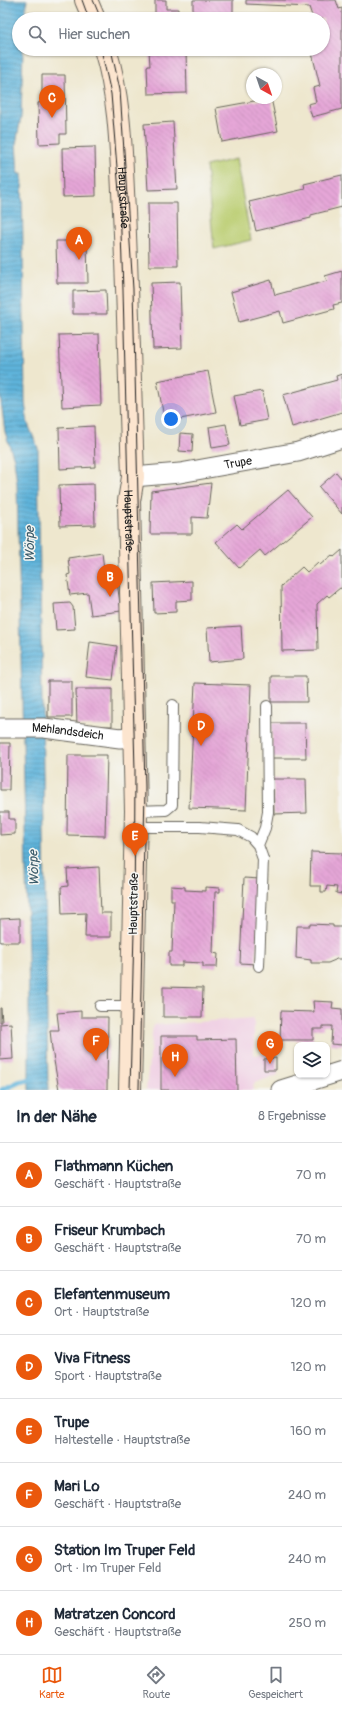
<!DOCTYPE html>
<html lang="de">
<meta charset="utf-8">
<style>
body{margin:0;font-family:Pangolin,sans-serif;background:#f2f2f3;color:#1f2937}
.controls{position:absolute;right:12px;bottom:12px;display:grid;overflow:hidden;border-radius:8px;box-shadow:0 1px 3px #0004}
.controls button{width:36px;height:36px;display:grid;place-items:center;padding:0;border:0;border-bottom:1px solid #e0e1e3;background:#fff;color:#1f2937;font:20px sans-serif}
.compass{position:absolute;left:246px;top:68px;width:36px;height:36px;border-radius:50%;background:#fff;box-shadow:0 1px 3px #0004;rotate:140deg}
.you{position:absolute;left:171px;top:419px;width:14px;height:14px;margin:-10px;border:3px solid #fff;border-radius:50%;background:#1a73e8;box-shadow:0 0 0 6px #1a73e833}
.badge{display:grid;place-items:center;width:26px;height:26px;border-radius:50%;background:#ea580c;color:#fff;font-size:13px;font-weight:700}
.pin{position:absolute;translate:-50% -33px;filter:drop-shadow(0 1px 2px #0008)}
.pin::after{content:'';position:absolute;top:21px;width:14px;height:12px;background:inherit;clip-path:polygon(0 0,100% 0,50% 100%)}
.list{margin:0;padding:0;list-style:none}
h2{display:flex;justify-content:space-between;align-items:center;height:52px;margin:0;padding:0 16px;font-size:17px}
h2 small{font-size:13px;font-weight:400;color:#747a83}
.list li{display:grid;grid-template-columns:26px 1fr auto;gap:12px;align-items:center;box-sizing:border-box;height:64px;padding:0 16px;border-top:1px solid #e0e1e3}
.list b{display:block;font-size:15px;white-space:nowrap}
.list p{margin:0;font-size:13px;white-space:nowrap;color:#747a83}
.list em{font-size:13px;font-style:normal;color:#747a83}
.icon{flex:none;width:22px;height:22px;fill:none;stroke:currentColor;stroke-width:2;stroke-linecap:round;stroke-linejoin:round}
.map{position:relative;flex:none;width:342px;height:1090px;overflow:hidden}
.search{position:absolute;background:#fff;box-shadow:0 1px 3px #0004;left:12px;right:12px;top:12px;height:44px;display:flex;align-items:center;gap:10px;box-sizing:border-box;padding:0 14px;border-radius:22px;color:#747a83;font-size:15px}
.sheet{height:564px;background:#fff}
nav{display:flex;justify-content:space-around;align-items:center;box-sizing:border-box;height:56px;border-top:1px solid #e0e1e3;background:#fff;font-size:11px;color:#747a83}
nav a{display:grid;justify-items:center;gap:2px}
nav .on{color:#ea580c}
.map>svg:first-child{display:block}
.built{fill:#f0d0e4}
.park{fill:#bbce72;stroke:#6c7547}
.water{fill:url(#water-rules);stroke:#3e687c}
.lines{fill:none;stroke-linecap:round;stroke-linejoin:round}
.stream{stroke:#5fb4db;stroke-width:5.5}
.building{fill:url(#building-back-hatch)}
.lane-casing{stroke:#66635a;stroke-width:12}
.street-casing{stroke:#66635a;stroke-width:21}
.secondary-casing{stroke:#66635a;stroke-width:24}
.lane{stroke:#fff;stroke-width:10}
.street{stroke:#fff;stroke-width:19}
.secondary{stroke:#fce5cf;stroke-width:22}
.tram{stroke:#1c1c1c;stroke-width:1}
.labels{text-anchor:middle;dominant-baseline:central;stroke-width:3;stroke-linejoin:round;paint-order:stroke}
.street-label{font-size:12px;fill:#1c1c1c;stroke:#f6f6f2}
.water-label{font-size:13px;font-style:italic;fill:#375968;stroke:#f6f6f2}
</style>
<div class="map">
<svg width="342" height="1090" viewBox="0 0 342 1090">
<defs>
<pattern id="water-rules" width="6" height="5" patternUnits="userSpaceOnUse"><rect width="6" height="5" fill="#5fb4db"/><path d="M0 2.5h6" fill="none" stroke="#4e92b1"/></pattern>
<pattern id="building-back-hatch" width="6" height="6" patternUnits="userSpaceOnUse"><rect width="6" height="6" fill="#e5a6d7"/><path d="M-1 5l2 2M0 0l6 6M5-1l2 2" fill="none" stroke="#c48eb8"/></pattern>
</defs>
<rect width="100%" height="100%" fill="#f6f6f2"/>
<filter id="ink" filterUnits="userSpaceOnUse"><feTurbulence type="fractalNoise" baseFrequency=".025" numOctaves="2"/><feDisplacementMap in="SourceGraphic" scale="8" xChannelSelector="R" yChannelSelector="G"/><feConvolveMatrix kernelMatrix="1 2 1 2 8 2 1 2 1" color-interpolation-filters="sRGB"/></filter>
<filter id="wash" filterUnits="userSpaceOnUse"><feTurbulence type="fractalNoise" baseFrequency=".012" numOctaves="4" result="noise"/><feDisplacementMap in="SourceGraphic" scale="16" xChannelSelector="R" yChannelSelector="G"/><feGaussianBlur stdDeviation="0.9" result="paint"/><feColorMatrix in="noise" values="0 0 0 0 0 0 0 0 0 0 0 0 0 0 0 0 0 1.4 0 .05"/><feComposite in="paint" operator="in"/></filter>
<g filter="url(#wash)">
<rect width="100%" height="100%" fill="#eee7ce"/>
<path class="built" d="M254 1018V1055L277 1053 278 1075 254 1083 253 1090H146L153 1025Z"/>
<path class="park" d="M236 159 251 240 214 249 206 166Z"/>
<path class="water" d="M0 0H27L24 19H19V49H23L21 117 16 144 18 174H22L25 403 28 424 38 448 48 1090H29V999L17 484 14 459 5 432 0 393Z"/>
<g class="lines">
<path class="stream" d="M2 1090 19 1082 36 1078"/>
</g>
<g id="blocks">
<path class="building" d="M155 0H166V9H178V19H152V14H155Z
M193 0H233V19H193Z
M246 0H336L339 9 342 8V109L312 117 308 104 316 102 313 88 320 86 311 49H323V19H313L309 7 246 4Z
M164 49 186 50 187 93 148 94 147 66H150L149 50Z
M42 75H65L66 134H60V143L39 144 38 103 42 102Z
M271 98 278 131 222 142 216 108Z
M173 122 177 189 148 190 144 124Z
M95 147 96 196 63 197 62 148Z
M342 175V207L311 215V218L256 231 249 202 305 189 304 184Z
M148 203H177L178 266H149Z
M56 241H87L88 283H57Z
M342 271V303L333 305 334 309 283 323 280 311 239 322 231 292 271 280 275 295 327 281 325 276Z
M180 282 182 348 153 349 151 283Z
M106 290 107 314H73V291Z
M99 334 101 405 62 407 59 335Z
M208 371 216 412 165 422 157 381Z
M342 374V412L292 427 283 395 337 380 336 376Z
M262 391 267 420 240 425 234 396Z
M226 424 230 445 212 448 209 427Z
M94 426 95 467 60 469 59 428Z
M180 433 193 434 192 452 179 451Z
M336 472 341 478 342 476V514L319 487Z
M211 483 207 518 192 517V534H150L151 491Z
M94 484 95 525 60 526 59 485Z
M288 490 312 517 265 556 260 550 239 568 216 542 237 524 242 529Z
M342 550V589L340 588 329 597 327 595 317 604 318 650 282 651 281 586 302 567 307 572 318 562 320 565 332 555 334 557Z
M102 553 104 569 115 568 121 611 91 615 88 593 70 595 67 575 70 574 68 558Z
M192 581V600L176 601V612L154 613 153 583Z
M70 603 73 607 75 629 56 630 54 604Z
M241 626 243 659 209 662 207 628Z
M90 642 117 646 113 680 86 677Z
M271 676H306L307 702H271Z
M48 681H72V717H48Z
M195 683 251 685 246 810 189 808Z
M76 689H112V726H77Z
M272 723H305L306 758H272Z
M0 743H10L9 790H0Z
M68 755H107L105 836 67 835Z
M273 779H306L307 813 274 814Z
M0 812H9V819H15V834L0 835Z
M311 852 342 853V894L336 893 337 887 327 886 326 892H321V886H310Z
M99 867 101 913H111V937H85L86 913 62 914 61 887 68 886 67 869Z
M244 878 260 879 256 964 240 963Z
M171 886 185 887V890L205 891V887L220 888V892H215L213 953 218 954 217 967H203V963L182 962V966H169V952H172L174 900H171Z
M20 918V942H0V919Z
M310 924 333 925V927H342V959H336L335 960 328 963H311V960L296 958 297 926H310Z
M163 987 203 988 202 1017H163Z
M313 1001 333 1002 332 1008 342 1009V1045L331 1044 332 1026H323V1029H313V1040H280L281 1011 314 1012Z
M0 1008H1L2 1022H0Z
M81 1011V1017H108L107 1090H59L52 1049 50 1030H59L57 1013Z
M11 1023 13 1059 0 1060V1024Z
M161 1036H197V1040L236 1039 237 1090H161Z
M276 1058V1070H264V1059Z"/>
</g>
</g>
<g filter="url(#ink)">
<use href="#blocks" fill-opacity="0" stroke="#66635a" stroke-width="1"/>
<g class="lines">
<g class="lane-casing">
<path id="lane" d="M136 811 166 810 172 805 173 705
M135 827H200L238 830 251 837 258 845 263 859 259 966
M258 845 265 828 268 812 267 706
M100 1006H132"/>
</g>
<g class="street-casing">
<g id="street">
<path id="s1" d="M133 477 180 473 298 452 342 438"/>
<path id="s2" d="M0 728H44L120 738 134 736"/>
<path d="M281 1090 342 1071"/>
</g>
</g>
<g class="secondary-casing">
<g id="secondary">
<path d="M86 0 94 19"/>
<path id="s3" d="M105 49C121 101 121 157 124 211 128 299 130 388 133 477L129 501 136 811 130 1090"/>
</g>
</g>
<use href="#lane" class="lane"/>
<use href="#street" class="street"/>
<use href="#secondary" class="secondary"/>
<g class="tram">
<path d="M82 0 89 19"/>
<path d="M93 0 101 19"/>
<path id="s4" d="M101 49 111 94 120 204 123 290 135 771 134 931 130 1090"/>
<path d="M111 49 120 90 133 289 145 788 139 1090"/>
</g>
</g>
</g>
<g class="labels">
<g class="street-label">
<text stroke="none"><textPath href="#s3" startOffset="150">Hauptstraße</textPath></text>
<text stroke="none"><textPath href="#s1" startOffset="106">Trupe</textPath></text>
<text stroke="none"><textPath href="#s4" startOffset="473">Hauptstraße</textPath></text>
<text stroke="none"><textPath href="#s2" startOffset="68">Mehlandsdeich</textPath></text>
<text transform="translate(134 904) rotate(-89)">Hauptstraße</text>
</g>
<g class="water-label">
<text transform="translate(30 544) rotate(-90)">Wörpe</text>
<text transform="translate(34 868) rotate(-92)">Wörpe</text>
</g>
</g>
</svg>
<div class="controls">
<button><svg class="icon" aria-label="layers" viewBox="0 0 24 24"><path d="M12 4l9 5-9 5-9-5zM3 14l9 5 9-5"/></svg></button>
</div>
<svg class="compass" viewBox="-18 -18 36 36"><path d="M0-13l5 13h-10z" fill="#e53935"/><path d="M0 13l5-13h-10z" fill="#747a83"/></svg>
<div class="you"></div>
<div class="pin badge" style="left:79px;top:260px">A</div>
<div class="pin badge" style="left:110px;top:597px">B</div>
<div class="pin badge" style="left:52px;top:118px">C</div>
<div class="pin badge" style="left:201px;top:746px">D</div>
<div class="pin badge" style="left:135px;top:856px">E</div>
<div class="pin badge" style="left:96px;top:1061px">F</div>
<div class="pin badge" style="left:270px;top:1064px">G</div>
<div class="pin badge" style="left:175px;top:1077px">H</div>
<div class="search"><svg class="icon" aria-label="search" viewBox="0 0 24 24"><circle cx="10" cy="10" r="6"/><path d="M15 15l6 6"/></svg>Hier suchen</div>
</div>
<section class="sheet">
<h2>In der Nähe<small>8 Ergebnisse</small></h2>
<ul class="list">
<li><span class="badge">A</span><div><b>Flathmann Küchen</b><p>Geschäft · Hauptstraße</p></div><em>70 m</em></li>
<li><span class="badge">B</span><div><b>Friseur Krumbach</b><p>Geschäft · Hauptstraße</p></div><em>70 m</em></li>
<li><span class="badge">C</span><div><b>Elefantenmuseum</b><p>Ort · Hauptstraße</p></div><em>120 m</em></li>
<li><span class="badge">D</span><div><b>Viva Fitness</b><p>Sport · Hauptstraße</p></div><em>120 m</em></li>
<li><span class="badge">E</span><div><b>Trupe</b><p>Haltestelle · Hauptstraße</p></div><em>160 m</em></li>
<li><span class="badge">F</span><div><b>Mari Lo</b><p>Geschäft · Hauptstraße</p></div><em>240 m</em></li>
<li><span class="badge">G</span><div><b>Station Im Truper Feld</b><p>Ort · Im Truper Feld</p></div><em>240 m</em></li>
<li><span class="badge">H</span><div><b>Matratzen Concord</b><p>Geschäft · Hauptstraße</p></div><em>250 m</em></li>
</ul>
</section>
<nav>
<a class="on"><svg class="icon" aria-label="map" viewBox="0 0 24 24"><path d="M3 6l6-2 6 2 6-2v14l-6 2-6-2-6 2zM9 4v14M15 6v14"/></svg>Karte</a>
<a><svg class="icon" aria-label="directions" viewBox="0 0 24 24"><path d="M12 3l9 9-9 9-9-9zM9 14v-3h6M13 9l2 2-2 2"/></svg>Route</a>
<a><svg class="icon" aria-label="saved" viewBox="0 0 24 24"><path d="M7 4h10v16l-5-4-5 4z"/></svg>Gespeichert</a>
</nav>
